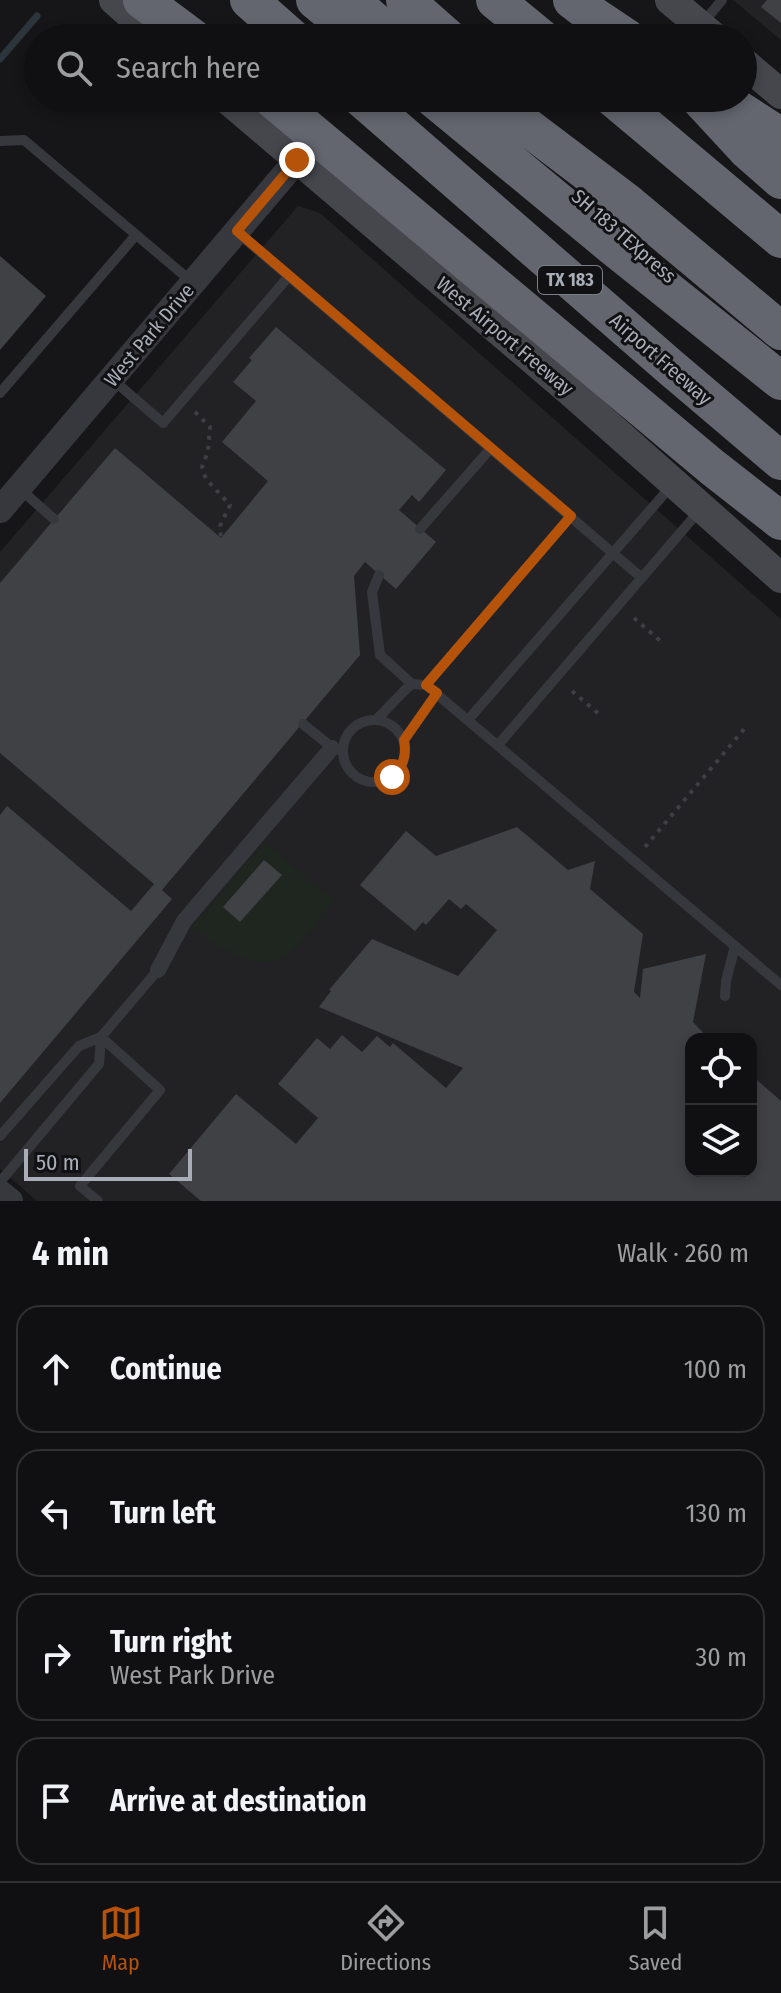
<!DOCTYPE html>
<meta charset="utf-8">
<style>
body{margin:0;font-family:"Fira Sans Condensed",sans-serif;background:#19191b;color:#f1f3f6}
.controls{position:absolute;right:24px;bottom:24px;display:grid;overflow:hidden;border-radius:16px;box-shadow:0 4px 12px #0003}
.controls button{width:72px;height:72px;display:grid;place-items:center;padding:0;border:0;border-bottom:2px solid #303032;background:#101012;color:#f1f3f6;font:40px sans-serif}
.scale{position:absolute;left:24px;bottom:20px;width:168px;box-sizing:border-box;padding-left:8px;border:4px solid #a8adb8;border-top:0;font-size:22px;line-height:28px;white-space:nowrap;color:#a8adb8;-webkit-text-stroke:6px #111113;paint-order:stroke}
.stop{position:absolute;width:24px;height:24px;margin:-18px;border:6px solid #b45309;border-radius:50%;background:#fff}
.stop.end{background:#b45309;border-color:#fff;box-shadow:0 2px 8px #0008}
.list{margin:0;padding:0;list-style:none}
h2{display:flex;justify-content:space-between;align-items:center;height:104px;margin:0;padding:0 32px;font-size:34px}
h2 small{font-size:26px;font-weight:400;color:#9c9d9f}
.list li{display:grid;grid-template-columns:52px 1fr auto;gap:24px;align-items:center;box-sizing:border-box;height:128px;margin:0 16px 16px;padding:0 16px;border:2px solid #303032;border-radius:24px}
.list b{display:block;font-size:30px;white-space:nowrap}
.list p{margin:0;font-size:26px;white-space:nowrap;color:#9c9d9f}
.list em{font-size:26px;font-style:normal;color:#9c9d9f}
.icon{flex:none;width:44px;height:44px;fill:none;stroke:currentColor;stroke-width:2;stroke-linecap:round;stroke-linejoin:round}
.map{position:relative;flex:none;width:781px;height:1201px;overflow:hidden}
.search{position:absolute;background:#101012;box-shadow:0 4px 12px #0003;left:24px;right:24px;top:24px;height:88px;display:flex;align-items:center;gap:20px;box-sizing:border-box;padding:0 28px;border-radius:44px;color:#9c9d9f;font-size:30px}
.sheet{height:680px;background:#101012}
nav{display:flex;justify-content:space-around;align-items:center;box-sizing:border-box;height:112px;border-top:2px solid #303032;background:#101012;font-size:22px;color:#9c9d9f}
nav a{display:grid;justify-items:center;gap:4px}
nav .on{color:#b45309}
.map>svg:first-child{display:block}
.built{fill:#222225;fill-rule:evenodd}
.green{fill:#1e261f}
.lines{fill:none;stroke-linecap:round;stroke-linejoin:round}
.stream{stroke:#2c353c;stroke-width:7}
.building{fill:#404145}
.path{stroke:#3d3f44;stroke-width:4;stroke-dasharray:4 6;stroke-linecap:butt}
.service{stroke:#37383d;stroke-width:10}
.pedestrian{stroke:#37383d;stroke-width:16}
.tertiary{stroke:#37383d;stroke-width:26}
.secondary{stroke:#45474d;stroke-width:30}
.motorway{stroke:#63666e;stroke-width:38}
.route{stroke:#b45309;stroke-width:10}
.labels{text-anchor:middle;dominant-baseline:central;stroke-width:6;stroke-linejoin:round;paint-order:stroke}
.shield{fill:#111113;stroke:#7b7e86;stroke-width:2}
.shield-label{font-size:18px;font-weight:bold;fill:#a8adb8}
.street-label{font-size:20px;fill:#a8adb8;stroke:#111113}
</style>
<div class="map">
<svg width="781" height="1201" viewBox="0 0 781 1201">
<rect width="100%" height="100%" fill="#161618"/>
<path class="built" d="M733 0H781V40Z
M298 206 320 213 781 619V1201H37L0 1169V552ZM691 1039H751V1171H691Z"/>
<path class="green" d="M265 843 334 901C321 916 299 948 283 957 256 973 212 944 192 927Z"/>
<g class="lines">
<path class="stream" d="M0 59 37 16"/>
</g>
<path class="building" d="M767 0H781V23L761 7Z
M0 256 46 296 0 350Z
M276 327 446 470 419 502 412 495 399 510 436 542 396 589 365 562 354 576 360 655 162 890 172 899 0 1103V815L7 806 131 911 154 884 0 753V583L115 448 221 538 268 481 222 442 256 401 233 382 252 360 249 358Z
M517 827 568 870 595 861 590 889 643 934 634 992 640 998 643 969 706 954 693 1022 709 1039H691V1171H751V1075L781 1101V1201H201L169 1174 236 1094 296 1144 318 1118 278 1084 317 1038 330 1049 342 1035 362 1052 377 1036 390 1047 393 1043 446 1088 463 1068 319 1007 331 991 329 990 372 939 458 976 497 930 466 904 461 909 449 899 426 925 423 922 415 931 360 885 406 831 436 856Z
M264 860 282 875 240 922 223 907Z"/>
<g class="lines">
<path class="path" d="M195 412 210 427 208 451 202 467 204 474 207 480 230 505 220 526 221 538
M634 618 664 644
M572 691 600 715
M645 847 745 728"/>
<path class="service" d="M702 24 722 0
M0 141 24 140 192 282
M238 233 642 578
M112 379 163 423 289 276
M0 393 136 235
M20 489 54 519
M420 529 491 448
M379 575 372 592 380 655 412 684
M426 685 571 516
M377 719 407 688 412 684 426 685 781 985
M343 751a31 31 0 1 1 62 0a31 31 0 1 1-62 0Z
M468 720 672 485
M303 724 335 750
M404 740 437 693
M498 745 700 510
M725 996 726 981 735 946
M0 1136 79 1046 101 1037 158 970
M0 1182 99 1064 101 1037
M98 1201 80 1186 160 1090 101 1037"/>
<path class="pedestrian" d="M158 970 184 921 332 748"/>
<path class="tertiary" d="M0 510 297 160
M0 1193 10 1201"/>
<path class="secondary" d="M114 0 157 38
M670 0 715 38
M743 62 781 94
M226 98 571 392 781 578"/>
<path class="motorway" d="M142 0 193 38
M249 0 292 38
M315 0 361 38
M350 0 394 38
M405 0 448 38
M495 0 541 38
M572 0 585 10 627 38
M271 98 712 467 781 521
M361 98 669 366 781 461
M433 98 611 245 781 381
M489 98 629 204 781 331
M613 98 781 239
M699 98 748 151 781 180
M721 98 781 137"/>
</g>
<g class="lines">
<path class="route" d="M297 160 237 231 571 516 426 685 437 693 404 740C407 756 403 766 392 777"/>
</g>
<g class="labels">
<rect class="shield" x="538" y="266" width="64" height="28" rx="6"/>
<g class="shield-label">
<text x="570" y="280">TX 183</text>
</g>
<g class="street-label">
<text transform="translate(624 236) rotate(41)">SH 183 TEXpress</text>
<text transform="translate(149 335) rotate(-50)">West Park Drive</text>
<text transform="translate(505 336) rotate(40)">West Airport Freeway</text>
<text transform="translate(661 359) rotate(41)">Airport Freeway</text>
</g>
</g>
</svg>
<div class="controls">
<button><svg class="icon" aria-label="locate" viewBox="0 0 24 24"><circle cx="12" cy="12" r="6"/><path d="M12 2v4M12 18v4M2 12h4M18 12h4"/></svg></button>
<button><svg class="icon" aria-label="layers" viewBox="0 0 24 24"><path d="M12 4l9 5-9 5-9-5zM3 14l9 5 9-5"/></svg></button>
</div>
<div class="scale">50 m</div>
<div class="stop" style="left:392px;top:777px"></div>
<div class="stop end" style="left:297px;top:160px"></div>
<div class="search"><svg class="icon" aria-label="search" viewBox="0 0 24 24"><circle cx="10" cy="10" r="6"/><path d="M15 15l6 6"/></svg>Search here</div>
</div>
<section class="sheet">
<h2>4 min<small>Walk · 260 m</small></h2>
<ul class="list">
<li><svg class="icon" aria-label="ahead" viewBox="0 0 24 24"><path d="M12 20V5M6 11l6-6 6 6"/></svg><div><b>Continue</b></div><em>100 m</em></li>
<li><svg class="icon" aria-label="left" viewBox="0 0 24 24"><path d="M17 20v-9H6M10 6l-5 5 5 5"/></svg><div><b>Turn left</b></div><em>130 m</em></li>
<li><svg class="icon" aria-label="right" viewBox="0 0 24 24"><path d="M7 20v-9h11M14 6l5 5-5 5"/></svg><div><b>Turn right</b><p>West Park Drive</p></div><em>30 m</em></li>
<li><svg class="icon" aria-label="arrive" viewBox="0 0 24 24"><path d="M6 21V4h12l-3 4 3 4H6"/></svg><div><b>Arrive at destination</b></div></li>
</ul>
</section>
<nav>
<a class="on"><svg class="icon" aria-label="map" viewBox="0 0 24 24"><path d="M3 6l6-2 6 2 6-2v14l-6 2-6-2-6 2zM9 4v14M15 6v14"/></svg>Map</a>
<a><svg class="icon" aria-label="directions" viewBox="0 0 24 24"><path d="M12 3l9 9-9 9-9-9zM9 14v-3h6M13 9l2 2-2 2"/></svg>Directions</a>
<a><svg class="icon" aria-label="saved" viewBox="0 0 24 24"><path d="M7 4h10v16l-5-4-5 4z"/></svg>Saved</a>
</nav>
